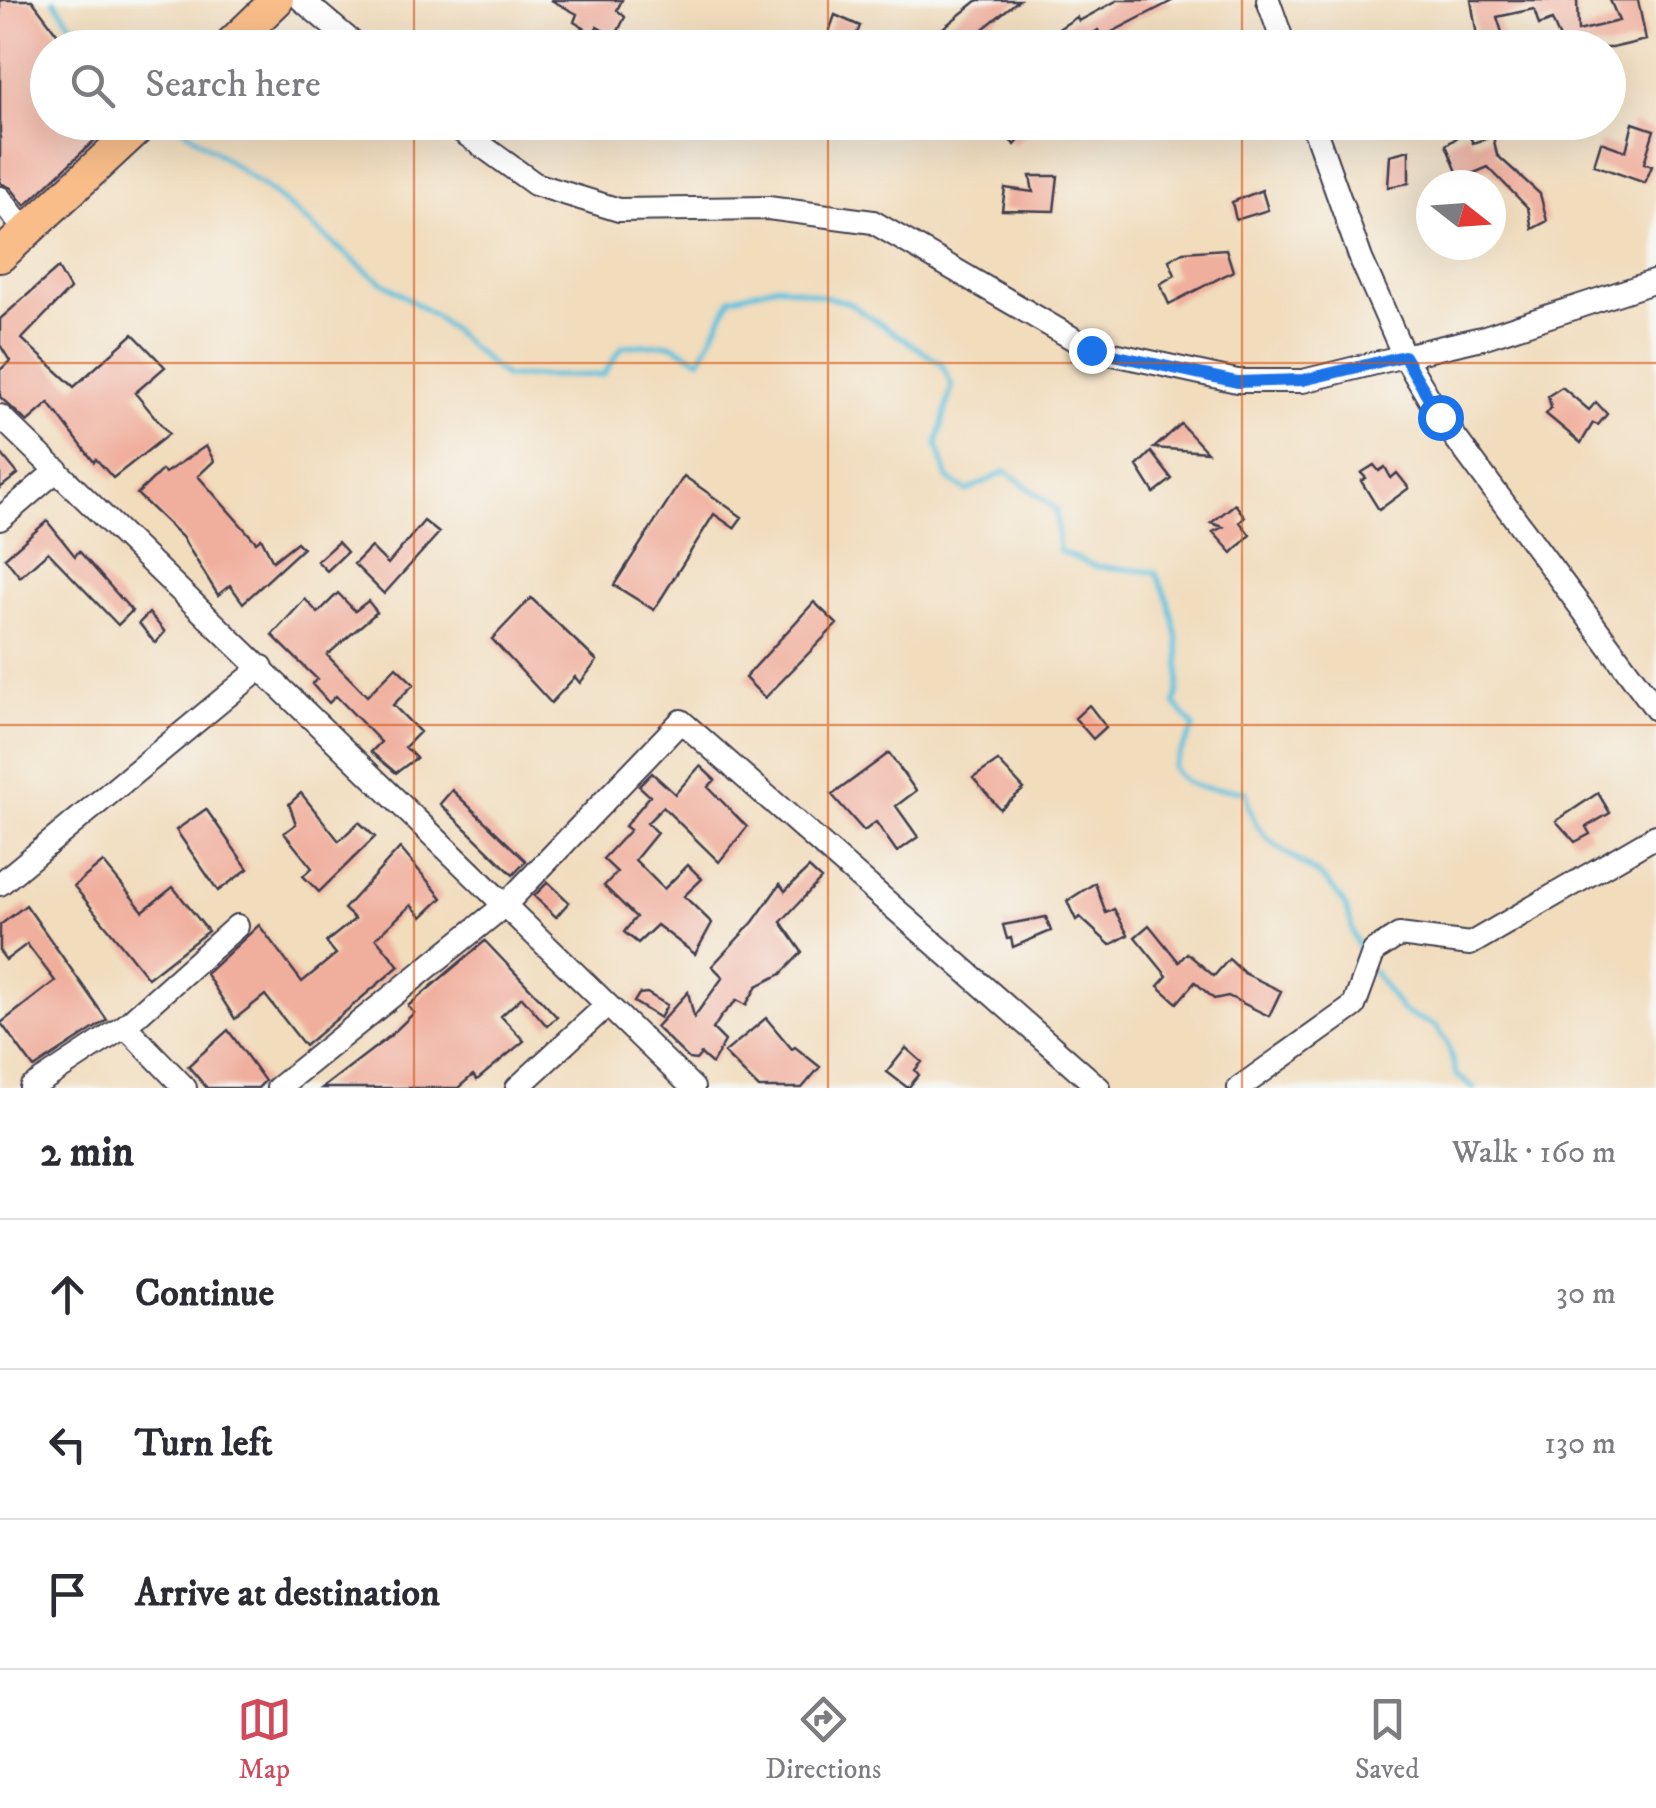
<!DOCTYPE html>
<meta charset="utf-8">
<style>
body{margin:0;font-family:"IM FELL DW Pica",serif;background:#f2f2f3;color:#2b2b33}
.compass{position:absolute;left:1416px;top:170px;width:90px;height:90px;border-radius:50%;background:#fff;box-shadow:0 10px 40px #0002;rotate:107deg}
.stop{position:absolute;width:30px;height:30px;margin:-22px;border:8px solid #1a73e8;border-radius:50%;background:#fff}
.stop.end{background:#1a73e8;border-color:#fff;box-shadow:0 2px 10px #0008}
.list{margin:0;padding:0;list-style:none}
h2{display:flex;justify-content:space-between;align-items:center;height:130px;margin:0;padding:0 40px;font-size:42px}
h2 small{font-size:32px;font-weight:400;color:#7c7c81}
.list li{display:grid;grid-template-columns:65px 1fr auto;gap:30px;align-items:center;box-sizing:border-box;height:150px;padding:0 40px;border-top:2px solid #e1e1e2}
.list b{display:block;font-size:38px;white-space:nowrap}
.list em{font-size:32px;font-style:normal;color:#7c7c81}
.icon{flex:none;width:55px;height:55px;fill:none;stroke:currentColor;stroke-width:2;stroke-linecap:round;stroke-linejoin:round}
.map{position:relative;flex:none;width:1656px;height:1088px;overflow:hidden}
.search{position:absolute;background:#fff;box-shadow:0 10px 40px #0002;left:30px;right:30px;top:30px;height:110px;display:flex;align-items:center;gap:25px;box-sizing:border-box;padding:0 35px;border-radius:55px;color:#7c7c81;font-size:38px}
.sheet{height:580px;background:#fff}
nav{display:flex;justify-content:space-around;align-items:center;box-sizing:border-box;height:140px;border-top:2px solid #e1e1e2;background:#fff;font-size:28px;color:#7c7c81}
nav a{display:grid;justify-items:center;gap:5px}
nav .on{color:#d1495b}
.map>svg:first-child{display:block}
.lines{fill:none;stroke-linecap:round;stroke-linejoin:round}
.stream{stroke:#5fc1dd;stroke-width:5}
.building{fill:#f0ae9c}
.minor-casing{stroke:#413e4e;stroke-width:26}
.highway-casing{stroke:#413e4e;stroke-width:36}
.minor{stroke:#fff;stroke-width:22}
.highway{stroke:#f8bd89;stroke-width:32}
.route{stroke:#1a73e8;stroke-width:12}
.grid{fill:none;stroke:#d45411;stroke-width:2.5;stroke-opacity:0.55}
</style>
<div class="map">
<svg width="1656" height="1088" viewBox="0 0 1656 1088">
<rect width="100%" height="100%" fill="#f6f6f2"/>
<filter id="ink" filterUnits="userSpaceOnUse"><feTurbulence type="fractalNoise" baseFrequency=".01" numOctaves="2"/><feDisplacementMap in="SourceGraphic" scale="20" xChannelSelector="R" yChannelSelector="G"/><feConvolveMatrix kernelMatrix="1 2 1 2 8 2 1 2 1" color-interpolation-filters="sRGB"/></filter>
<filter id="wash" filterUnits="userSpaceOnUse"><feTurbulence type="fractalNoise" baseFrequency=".0048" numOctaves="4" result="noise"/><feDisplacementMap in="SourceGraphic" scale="40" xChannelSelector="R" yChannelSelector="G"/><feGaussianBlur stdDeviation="2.25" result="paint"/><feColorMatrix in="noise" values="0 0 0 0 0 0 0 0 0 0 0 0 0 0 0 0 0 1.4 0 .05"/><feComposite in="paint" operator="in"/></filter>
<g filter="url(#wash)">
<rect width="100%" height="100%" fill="#f1dcbc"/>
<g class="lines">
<path class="stream" d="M54 0 89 48
M174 122 270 191 369 273 438 318 505 377 603 375 623 346 671 344 700 360 731 298 778 285 847 302 942 364 952 386 937 444 948 479 967 491 1006 471 1056 509 1059 551 1094 566 1155 572C1176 609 1186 664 1175 704L1194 727 1173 767C1189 796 1217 786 1246 791 1254 861 1318 852 1346 908 1354 925 1350 936 1365 959
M1374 972 1403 1012 1436 1026 1448 1044 1456 1075 1474 1088"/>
</g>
<g id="blocks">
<path class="building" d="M0 0H32L68 48H48V122H114L25 206 11 188 0 183Z
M551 0H622L617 10 625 17 615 37 597 27 594 34 574 22 577 14Z
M978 0H1019L959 48H918Z
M1118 0H1174L1102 37 1098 30 1071 48H1029L1077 17 1079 21Z
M1471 0H1577L1578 31 1619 21 1610 0H1638L1646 40 1612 48H1564L1552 20 1539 25 1534 9 1497 17 1507 48H1479Z
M835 15 860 26 851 48H823Z
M989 122H1035L1015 145Z
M1633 123 1654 130 1644 163 1652 166 1645 183 1594 165 1601 142 1626 151Z
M1467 131 1473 143 1493 136 1497 155 1540 194 1547 221 1532 229 1528 208 1488 167 1460 179 1446 145Z
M1409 150V183L1388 187 1390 155Z
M1030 176H1058L1054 211 1002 210 1005 188 1033 192Z
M1262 190 1268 210 1236 220 1232 202Z
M1226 249 1233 271 1169 304 1160 284 1175 275 1169 260 1183 252Z
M58 268 70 289 22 339 74 387 133 334 165 367 135 393 169 434 113 478 96 459 94 462 49 403 27 422 0 397V370L10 361 0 345V319Z
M1562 387 1589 410 1596 402 1607 414 1598 425 1593 423 1581 443 1546 414 1551 408 1548 396Z
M1181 424 1207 452 1154 448Z
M206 446 214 461 198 476 256 542 261 538 273 561 297 542 303 548 243 603 230 585 218 595 182 537 137 494 162 470 165 473Z
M0 452 18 474 0 488Z
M1151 452 1172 479 1154 493 1137 466Z
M1374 465 1379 471 1385 467 1391 478 1397 473 1409 488 1379 510 1361 481 1366 478 1361 473Z
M684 476 742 517 734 528 714 514 654 610 614 585Z
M1235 504 1245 517 1240 522 1250 535 1232 553 1213 532 1223 527 1211 523Z
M47 521 75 556 79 551 132 611 118 625 48 552 20 577 5 558Z
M424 521 439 533 384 594 354 564 371 547 388 564Z
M338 542 347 552 327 571 317 561Z
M338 593 355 611 368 601 377 612 327 655 367 696 396 667 414 684 393 705 420 732 405 747 416 758 396 773 371 752 381 742 336 696 329 703 312 684 317 679 272 635 305 599 318 613Z
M531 598 597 661 580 683 575 677 551 703 492 639Z
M814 602 837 624 765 698 745 678Z
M149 613 165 632 155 643 139 623Z
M1089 705 1106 727 1093 739 1075 718Z
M889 753 916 791 896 806 918 837 897 852 876 822 864 831 832 795Z
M998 761 1024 789 1000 809 973 778Z
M700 766 715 780 708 787 747 827 719 862 663 807 647 823 657 833 635 860 664 889 688 865 702 879 684 896 712 923 695 954 657 925 638 943 624 932 636 917 604 886 617 872 603 859 630 830 625 826 650 796 639 786 652 773 675 794Z
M452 790 526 861 513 875 440 804Z
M301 793 339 841 359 822 375 837 319 892 303 876 312 868 284 833 296 824 289 804Z
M1598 793 1610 813 1586 827 1590 834 1575 842 1556 821Z
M206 809 248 869 218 891 176 830Z
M400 848 442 898 422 917 411 905 376 938 399 966 305 1046 265 995 235 1019 206 974 259 925 302 982 336 954 326 942 355 919 344 909Z
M103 862 143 911 173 887 208 931 148 978 74 886Z
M809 868 821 879 781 922 802 952 781 974 757 986 746 1005 737 1000 722 1015 713 1029 725 1041 712 1064 701 1054 696 1060 689 1059 656 1027 688 992 694 1017 723 977 712 966 753 922 780 884 785 891Z
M548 882 569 902 556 917 534 896Z
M1095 883 1106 913 1114 909 1128 935 1110 945 1080 917 1076 920 1067 901Z
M26 905 107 1020 34 1068 1 1023 55 981 27 944 6 960 0 952V925Z
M1046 917 1051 931 1013 947 1011 938 1007 939 1003 925Z
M1149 925 1179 962 1187 953 1214 976 1229 959 1244 973 1281 991 1269 1016 1228 996 1214 999 1195 982 1177 1003 1158 986 1167 976 1135 937Z
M485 941 557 1017 547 1026 522 997 501 1016 524 1041 477 1080 473 1075 458 1088H322L390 1036 414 1013 408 1006Z
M647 993 667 1005 660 1018 634 1002 639 994Z
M766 1018 792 1049 795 1047 820 1067 802 1088H759L724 1053Z
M228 1030 265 1081 258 1088H207L188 1066Z
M906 1048 922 1062 915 1070 919 1075 908 1088 887 1072Z"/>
</g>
</g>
<g filter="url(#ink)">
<use href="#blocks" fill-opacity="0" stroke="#413e4e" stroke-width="2.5"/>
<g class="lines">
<g class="minor-casing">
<path id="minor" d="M302 0 359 48
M1268 0 1285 48
M449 122 535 184 619 210 768 208 873 222 1091 349 1237 381H1303L1404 356 1361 259 1312 122
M0 198 26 232
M1656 281 1482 338 1404 356 1440 417 1656 709
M0 416 693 1088
M0 519 57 470
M0 884 262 667
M125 1026 237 926
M31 1088 125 1026 185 1088
M278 1088 505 905 681 721 1099 1088
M517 1088 607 1005
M1239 1088 1354 1006 1374 951 1399 935 1470 944 1656 836"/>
</g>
<g class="highway-casing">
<path id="highway" d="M227 48 277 0
M0 256 144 122"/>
</g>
<use href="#minor" class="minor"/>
<use href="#highway" class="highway"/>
</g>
</g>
<g class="lines" filter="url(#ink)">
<path class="route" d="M1091 350 1237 382 1303 380 1404 356 1440 417"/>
</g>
<path class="grid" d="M414 0V48M828 0V48M1242 0V48M414 122V1088M828 122V1088M1242 122V1088M0 363H1656M0 725H1656"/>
</svg>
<svg class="compass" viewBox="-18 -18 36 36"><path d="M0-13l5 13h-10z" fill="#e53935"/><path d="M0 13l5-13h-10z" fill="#7c7c81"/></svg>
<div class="stop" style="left:1440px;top:417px"></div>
<div class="stop end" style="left:1091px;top:350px"></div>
<div class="search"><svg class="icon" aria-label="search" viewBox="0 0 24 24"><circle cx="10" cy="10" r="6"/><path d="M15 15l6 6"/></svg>Search here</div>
</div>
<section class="sheet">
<h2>2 min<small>Walk · 160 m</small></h2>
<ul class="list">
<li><svg class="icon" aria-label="ahead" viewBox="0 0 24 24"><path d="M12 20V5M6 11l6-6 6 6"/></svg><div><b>Continue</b></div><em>30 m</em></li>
<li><svg class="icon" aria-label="left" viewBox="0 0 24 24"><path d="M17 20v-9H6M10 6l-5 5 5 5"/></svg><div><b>Turn left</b></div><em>130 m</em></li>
<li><svg class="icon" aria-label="arrive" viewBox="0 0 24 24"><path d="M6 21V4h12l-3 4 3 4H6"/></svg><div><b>Arrive at destination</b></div></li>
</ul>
</section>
<nav>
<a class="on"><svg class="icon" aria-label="map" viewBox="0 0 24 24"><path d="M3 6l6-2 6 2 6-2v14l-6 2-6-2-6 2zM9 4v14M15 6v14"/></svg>Map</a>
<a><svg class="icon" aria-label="directions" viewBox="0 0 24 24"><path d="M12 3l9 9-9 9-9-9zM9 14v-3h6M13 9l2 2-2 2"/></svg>Directions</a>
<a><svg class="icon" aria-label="saved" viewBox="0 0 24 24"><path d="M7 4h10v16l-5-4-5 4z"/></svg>Saved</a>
</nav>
